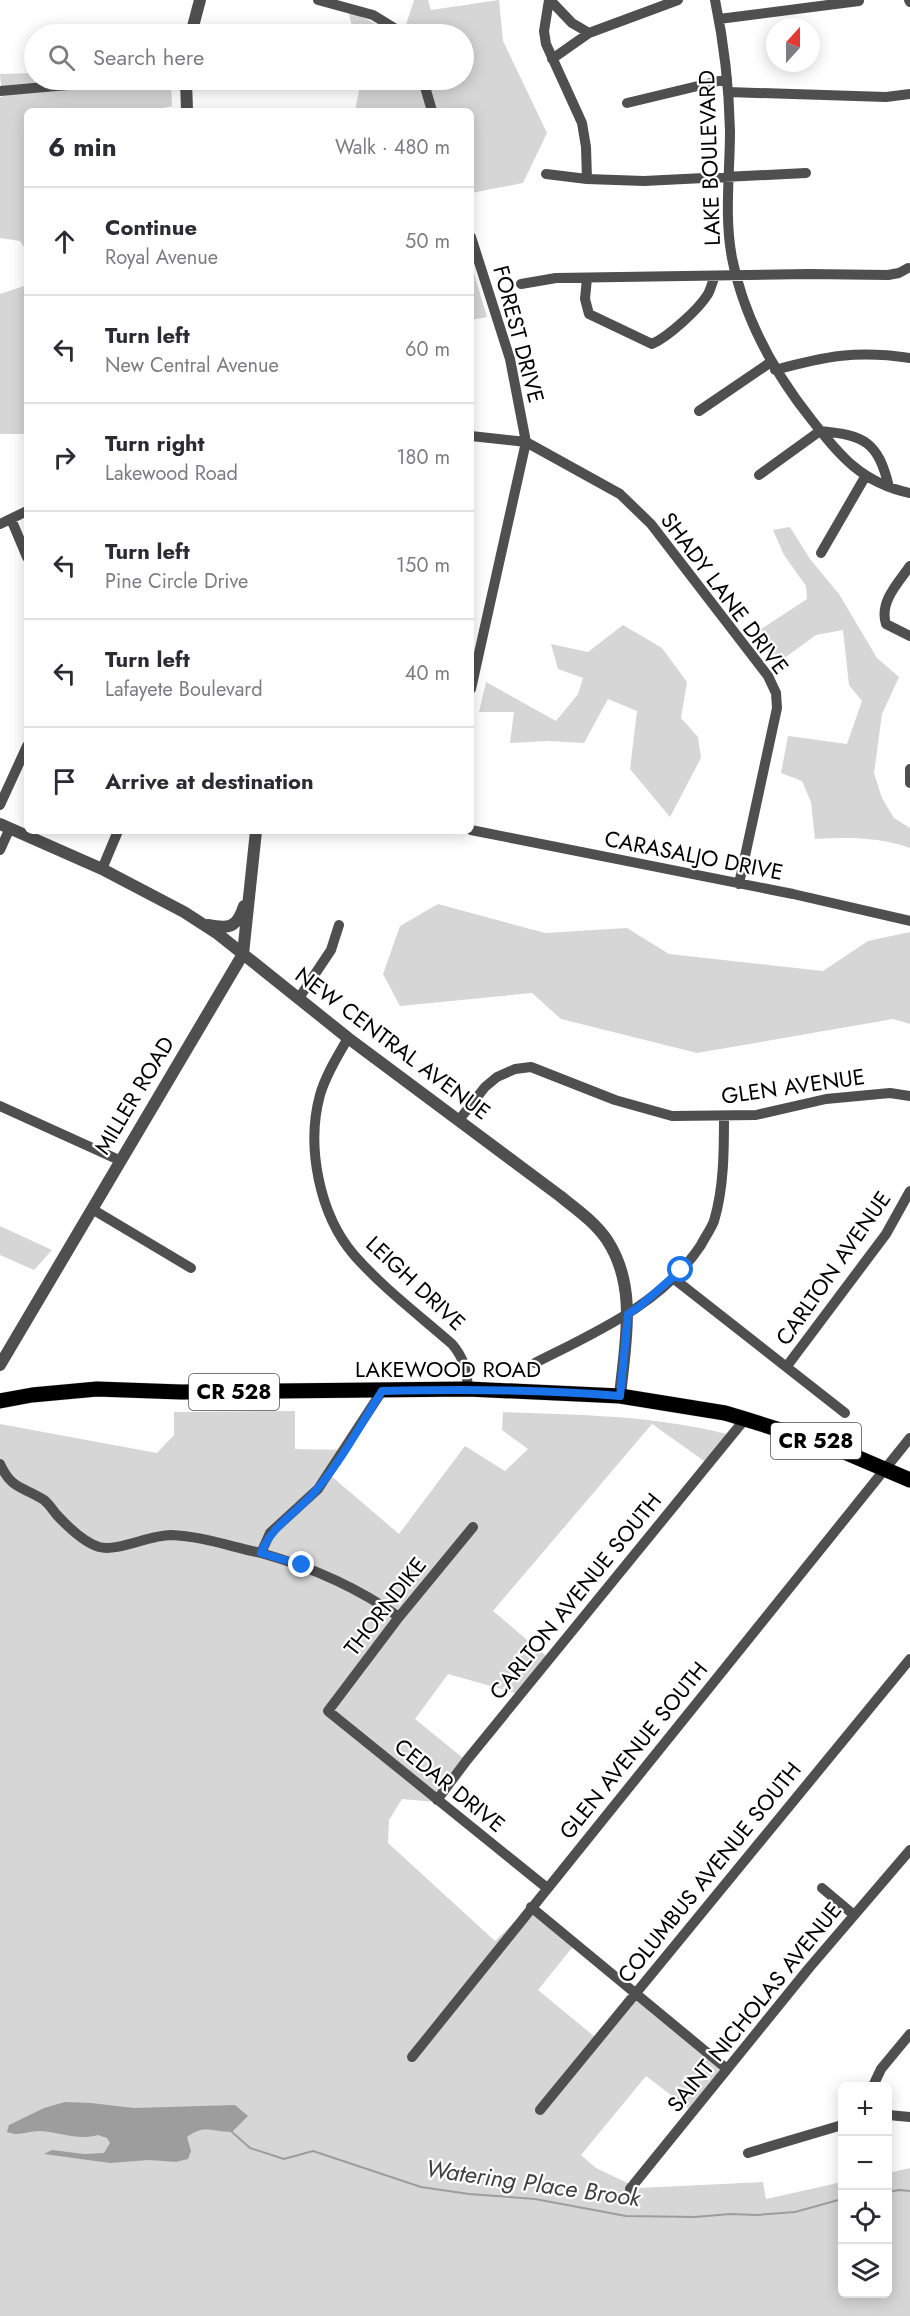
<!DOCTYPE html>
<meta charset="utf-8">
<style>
body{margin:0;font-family:Jost,sans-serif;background:#f7f7f7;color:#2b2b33}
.controls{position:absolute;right:18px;bottom:18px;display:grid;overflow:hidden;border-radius:9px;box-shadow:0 3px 15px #0003}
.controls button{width:54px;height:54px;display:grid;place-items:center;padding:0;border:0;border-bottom:2px solid #e1e1e2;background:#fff;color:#2b2b33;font:30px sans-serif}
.compass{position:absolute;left:766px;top:18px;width:54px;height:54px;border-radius:50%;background:#fff;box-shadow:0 3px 15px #0003;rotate:21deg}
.stop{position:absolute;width:18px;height:18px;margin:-14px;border:4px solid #1a73e8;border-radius:50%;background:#fff}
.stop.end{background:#1a73e8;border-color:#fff;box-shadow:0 2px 6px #0008}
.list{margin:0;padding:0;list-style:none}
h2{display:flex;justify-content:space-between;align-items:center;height:78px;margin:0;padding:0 24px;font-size:26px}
h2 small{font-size:20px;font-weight:400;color:#7c7c81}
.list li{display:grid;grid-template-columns:39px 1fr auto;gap:18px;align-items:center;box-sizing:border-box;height:108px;padding:0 24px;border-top:2px solid #e1e1e2}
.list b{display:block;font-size:22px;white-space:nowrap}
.list p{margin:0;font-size:20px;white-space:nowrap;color:#7c7c81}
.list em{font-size:20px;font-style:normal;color:#7c7c81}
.icon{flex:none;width:33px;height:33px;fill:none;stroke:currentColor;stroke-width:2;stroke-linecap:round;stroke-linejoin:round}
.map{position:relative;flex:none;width:910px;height:2316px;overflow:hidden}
.search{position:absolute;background:#fff;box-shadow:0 3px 15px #0003;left:24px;top:24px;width:450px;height:66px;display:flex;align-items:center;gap:15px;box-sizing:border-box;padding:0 21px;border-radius:33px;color:#7c7c81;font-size:22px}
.panel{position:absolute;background:#fff;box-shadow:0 3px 15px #0003;left:24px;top:108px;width:450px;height:726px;border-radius:9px}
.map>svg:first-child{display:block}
.green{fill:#d6d6d6}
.water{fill:#9d9d9d}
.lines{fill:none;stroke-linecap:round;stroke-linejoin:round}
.stream{stroke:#9d9d9d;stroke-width:2}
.primary-casing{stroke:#dbdbdb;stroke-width:16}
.minor{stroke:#4f4f4f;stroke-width:10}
.tertiary{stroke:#4f4f4f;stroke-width:12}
.primary{stroke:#000;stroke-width:15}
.route{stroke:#1a73e8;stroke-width:8}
.labels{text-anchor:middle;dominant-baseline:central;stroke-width:4.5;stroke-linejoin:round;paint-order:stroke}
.shield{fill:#fff;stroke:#4c4c4c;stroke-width:1.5}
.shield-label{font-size:21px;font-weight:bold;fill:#000}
.street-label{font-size:22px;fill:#000;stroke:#fff}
.water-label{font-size:24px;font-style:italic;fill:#3e3e3e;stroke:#fff}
</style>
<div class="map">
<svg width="910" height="2316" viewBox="0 0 910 2316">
<rect width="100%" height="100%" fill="#fff"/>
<path class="green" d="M414 0H428L431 10 499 0 503 41 547 133 523 183 471 193V111H355L361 80H464V34H403Z
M348 10 396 34H354Z
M34 73V80H171L172 106 150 111H27V252L20 241 0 238V97H2L0 74Z
M471 263 487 317 471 320Z
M27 274V434H0V294L24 286Z
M790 527 810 559 839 594 877 658 899 677 882 714 874 773 882 798 894 818 910 828V848C880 837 847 837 815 839L811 802 802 781 781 773 788 736 847 744 862 701 849 685 843 630 816 635 776 664 755 633 807 599 806 586 784 555 773 530Z
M623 625 662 648 687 682 681 718 698 737 701 758 670 817 630 769 637 711 608 699 584 743 548 741 510 743 514 712H479L486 682 556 721 578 694 583 678 558 669 551 644 588 652Z
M438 904 545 933 627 928 669 954 823 971 868 941 910 932V1024L893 1019 697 1053 561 1019 532 993 400 1006 383 974 400 926Z
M0 1226 52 1250 34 1270 0 1255Z
M295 1411V1449L348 1450 330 1475 399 1534 465 1446 505 1471 528 1449 502 1430 503 1412C579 1415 656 1415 730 1435L707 1463 652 1424 493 1611 551 1660 522 1695 448 1674 415 1719 468 1762 436 1802 402 1799 389 1820 388 1843 495 1941 530 1907 575 1944 538 1990 595 2037 634 1994 732 2071 696 2114 646 2076 581 2155 596 2168 638 2188 763 2182 766 2199 842 2182V2294H888V2173L910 2168V2316H0V1424L157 1453 174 1435V1412Z"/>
<path class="water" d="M65 2102 91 2103 134 2108 235 2105 248 2116 232 2132C212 2132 205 2124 187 2137L191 2151 188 2159 176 2162 149 2160 110 2163 44 2154 52 2150 84 2154 104 2153 110 2143 107 2138 98 2135C78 2141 60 2132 40 2131 26 2131 20 2137 7 2132L9 2125 44 2108Z"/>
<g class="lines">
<path class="stream" d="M232 2132 250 2148 284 2159 313 2151 421 2187 469 2194 535 2199 626 2216 695 2217 730 2214 757 2215 795 2212 842 2199
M888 2192 899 2190 910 2191"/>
<g class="primary-casing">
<path id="primary" d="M0 1401 32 1395 97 1389 181 1392 468 1389 620 1396 725 1413 745 1419 828 1445 910 1480"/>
</g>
<path class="minor" d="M318 0 373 15 404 34
M549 0 544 31 546 44 582 123 586 147 587 179
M550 0 572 23 589 33
M715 0C724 43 729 86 730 131 730 173 724 216 732 258 744 318 773 371 811 419 840 456 862 483 910 493
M909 0 910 2
M719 19 859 1
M552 59 589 33 678 0
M423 80 432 111
M0 91 124 80
M728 92 886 97 910 94
M627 103 727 79
M546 174 587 179 644 181 806 173
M471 237 510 359 526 442 471 689
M587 278 585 299 589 314 652 344C668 337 699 309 708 294 711 289 712 282 715 276
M521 284 556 278 808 274 888 275 899 273 908 268
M775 370C826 356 857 350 910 358
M699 411 771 362
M471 436 526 442 620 494 651 524 768 676 776 693 777 708 739 884
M759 475 820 431C865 435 878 442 889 487
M11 519 27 557
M0 524 27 511
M821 553 865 477
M910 566C898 583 879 602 886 624L910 636
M910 769V783
M0 805 27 746
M471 830 793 894 910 921
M0 850 10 828
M102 869 118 831
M299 998 331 950 339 925
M348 1038C338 1056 326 1074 320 1095 306 1146 319 1214 354 1255 383 1288 419 1315 452 1344 464 1358 467 1371 468 1389
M0 1106 119 1160
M459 1120 485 1087 497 1077 515 1069 531 1067 615 1100 672 1116 756 1115 826 1099 890 1093 910 1096
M92 1209 191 1268
M673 1278 845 1413
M535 1363C596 1332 662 1304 701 1245 705 1237 711 1229 714 1221 724 1188 724 1150 724 1116
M787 1366 886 1234 910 1191
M0 1464C12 1490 22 1486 44 1500 49 1504 52 1509 56 1514 67 1526 83 1542 99 1547 118 1552 149 1535 171 1535 201 1536 232 1547 261 1553L270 1533 318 1489 382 1391
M473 1527 399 1617 328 1711 547 1888
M261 1553C311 1567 357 1587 399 1617
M437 1800 467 1760 745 1419
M822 1888 854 1915
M531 1907 727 2069
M412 2057 910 1438
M873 2086 881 2069 910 2034
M540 2110 910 1659
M888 2115 910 2117
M748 2153 842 2125
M630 2189 809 1968 910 1850"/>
<path class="tertiary" d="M191 34 200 0
M186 80 187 111
M0 824 102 869 184 912 218 934 348 1038 560 1196C576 1209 595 1222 607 1240 638 1287 625 1343 620 1396
M208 925C229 929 237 928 244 906
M0 1365 243 954 256 831"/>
<use href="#primary" class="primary"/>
</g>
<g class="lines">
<path class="route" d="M302 1565 261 1553C272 1524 299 1512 318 1488 343 1458 361 1424 382 1391 461 1389 541 1389 620 1396L628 1314 640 1306 681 1270"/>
</g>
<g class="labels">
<g class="shield">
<rect x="189" y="1374" width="90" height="36" rx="4.5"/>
<rect x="771" y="1423" width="90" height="36" rx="4.5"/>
</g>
<g class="shield-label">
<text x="234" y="1392">CR 528</text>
<text x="816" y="1441">CR 528</text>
</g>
<g class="street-label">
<text transform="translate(709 158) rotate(-92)">LAKE BOULEVARD</text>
<text transform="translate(519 334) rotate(75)">FOREST DRIVE</text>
<text transform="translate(725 593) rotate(53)">SHADY LANE DRIVE</text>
<text transform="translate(694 855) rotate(11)">CARASALJO DRIVE</text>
<text transform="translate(393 1043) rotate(37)">NEW CENTRAL AVENUE</text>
<text transform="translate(793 1086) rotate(-8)">GLEN AVENUE</text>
<text transform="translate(134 1095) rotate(-59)">MILLER ROAD</text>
<text transform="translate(833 1268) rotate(-55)">CARLTON AVENUE</text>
<text transform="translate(416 1283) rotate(43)">LEIGH DRIVE</text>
<text x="448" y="1369">LAKEWOOD ROAD</text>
<text transform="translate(575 1596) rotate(-51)">CARLTON AVENUE SOUTH</text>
<text transform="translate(385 1606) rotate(-52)">THORNDIKE</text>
<text transform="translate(633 1750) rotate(-51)">GLEN AVENUE SOUTH</text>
<text transform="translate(450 1785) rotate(39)">CEDAR DRIVE</text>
<text transform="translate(709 1872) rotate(-51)">COLUMBUS AVENUE SOUTH</text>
<text transform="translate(754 2007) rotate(-51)">SAINT NICHOLAS AVENUE</text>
</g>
<g class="water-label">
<text transform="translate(533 2183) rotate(8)">Watering Place Brook</text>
</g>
</g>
</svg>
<div class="controls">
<button>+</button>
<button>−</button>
<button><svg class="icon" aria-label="locate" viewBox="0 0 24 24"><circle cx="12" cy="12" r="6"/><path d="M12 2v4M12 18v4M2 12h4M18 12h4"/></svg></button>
<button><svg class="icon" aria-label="layers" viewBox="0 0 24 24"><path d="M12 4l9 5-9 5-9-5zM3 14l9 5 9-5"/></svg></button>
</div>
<svg class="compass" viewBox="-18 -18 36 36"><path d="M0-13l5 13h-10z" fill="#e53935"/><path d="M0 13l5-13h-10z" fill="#7c7c81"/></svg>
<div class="stop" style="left:681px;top:1270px"></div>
<div class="stop end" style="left:302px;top:1565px"></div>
<div class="search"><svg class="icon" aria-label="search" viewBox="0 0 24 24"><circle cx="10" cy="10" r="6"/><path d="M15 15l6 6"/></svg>Search here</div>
<section class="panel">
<h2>6 min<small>Walk · 480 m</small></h2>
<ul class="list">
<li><svg class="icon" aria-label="ahead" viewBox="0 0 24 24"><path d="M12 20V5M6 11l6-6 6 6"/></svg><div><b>Continue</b><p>Royal Avenue</p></div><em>50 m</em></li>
<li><svg class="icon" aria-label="left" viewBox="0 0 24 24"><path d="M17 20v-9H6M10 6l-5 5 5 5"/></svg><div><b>Turn left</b><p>New Central Avenue</p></div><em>60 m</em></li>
<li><svg class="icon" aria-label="right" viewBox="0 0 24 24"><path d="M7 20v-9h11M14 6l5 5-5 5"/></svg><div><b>Turn right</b><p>Lakewood Road</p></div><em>180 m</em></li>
<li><svg class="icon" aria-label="left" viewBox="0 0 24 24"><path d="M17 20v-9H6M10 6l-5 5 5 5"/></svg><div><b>Turn left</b><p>Pine Circle Drive</p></div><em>150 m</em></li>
<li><svg class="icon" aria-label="left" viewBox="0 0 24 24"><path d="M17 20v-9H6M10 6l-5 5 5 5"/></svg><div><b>Turn left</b><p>Lafayete Boulevard</p></div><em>40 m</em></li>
<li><svg class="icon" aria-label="arrive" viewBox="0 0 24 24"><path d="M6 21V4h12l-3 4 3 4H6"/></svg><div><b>Arrive at destination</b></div></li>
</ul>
</section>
</div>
